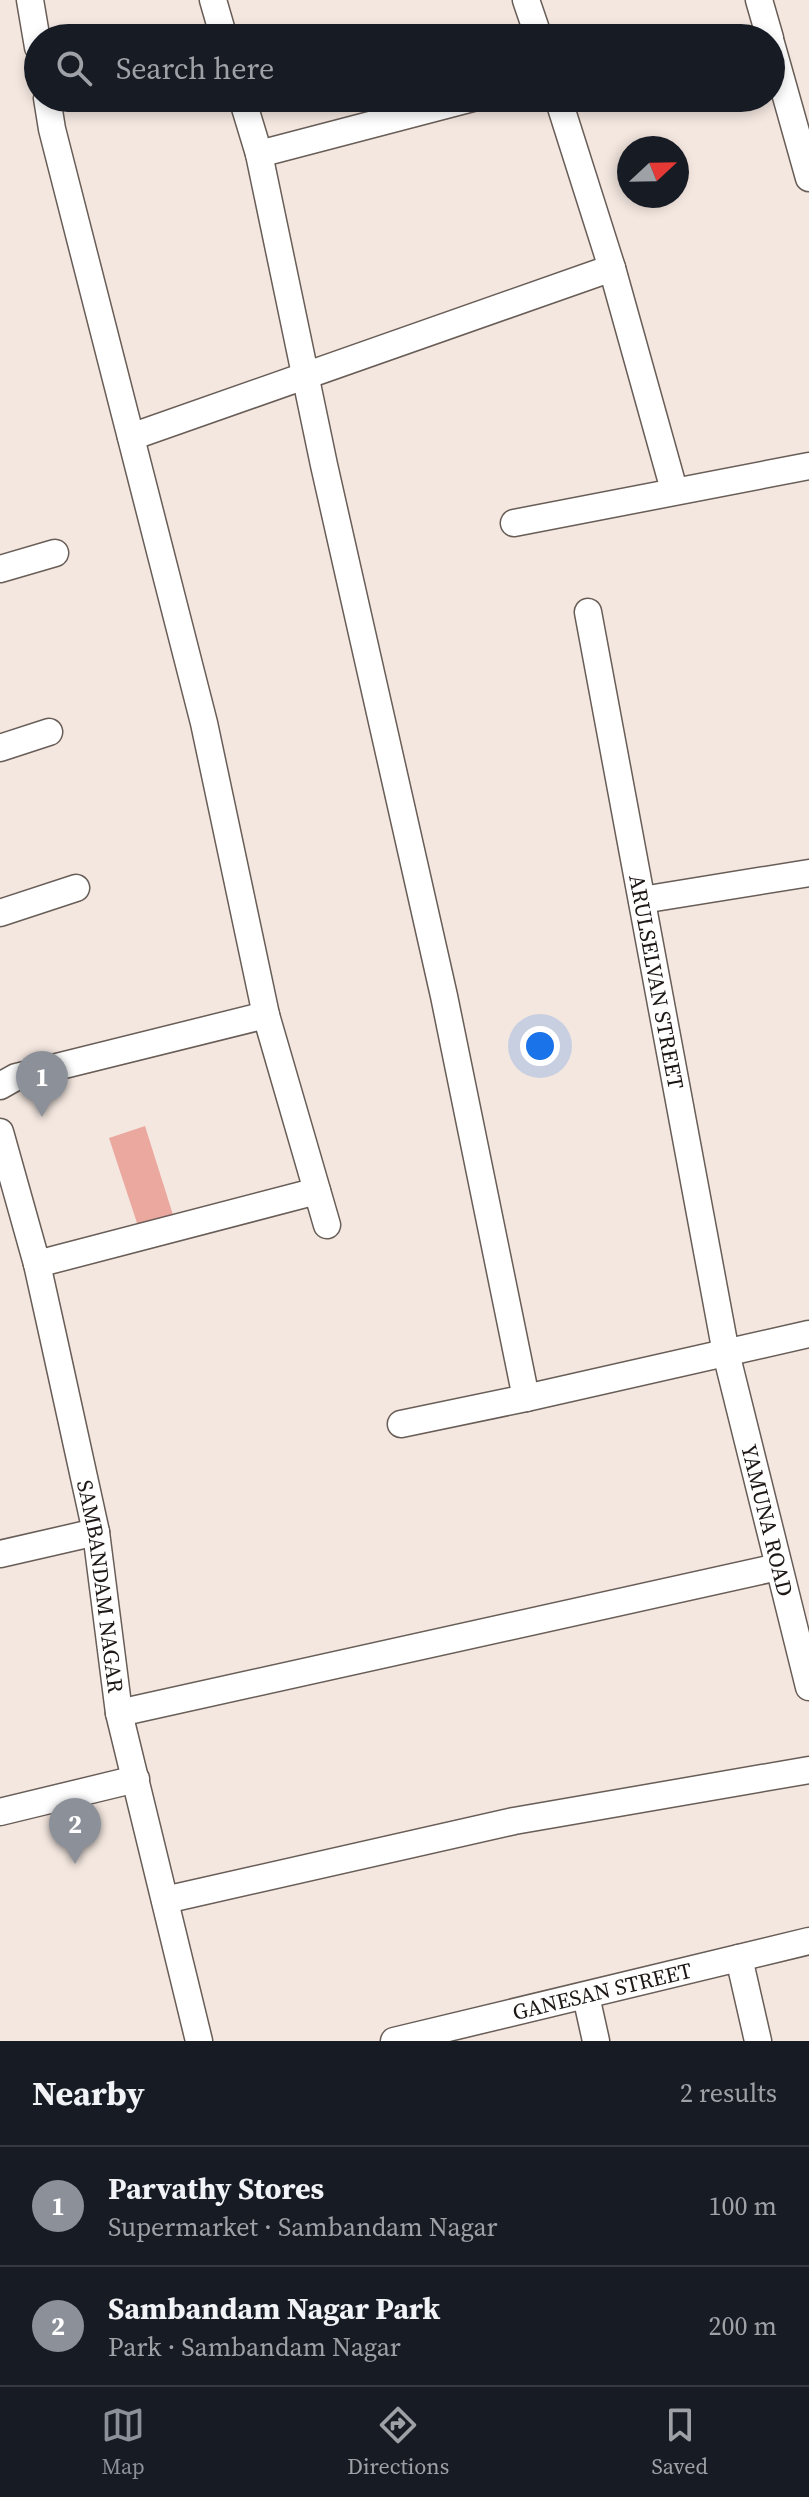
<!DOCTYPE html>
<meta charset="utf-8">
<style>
body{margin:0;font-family:"Source Serif 4",serif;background:#20242c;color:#f1f3f6}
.compass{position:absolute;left:617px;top:136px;width:72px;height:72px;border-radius:50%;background:#171b24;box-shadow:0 4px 12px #0003;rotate:68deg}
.you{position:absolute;left:540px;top:1046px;width:28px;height:28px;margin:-20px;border:6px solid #fff;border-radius:50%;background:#1a73e8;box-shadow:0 0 0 12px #1a73e833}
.badge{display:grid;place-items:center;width:52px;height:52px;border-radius:50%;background:#8c9099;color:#fff;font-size:26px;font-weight:700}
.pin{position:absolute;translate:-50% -66px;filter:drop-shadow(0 2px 4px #0008)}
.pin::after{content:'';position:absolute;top:42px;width:28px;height:24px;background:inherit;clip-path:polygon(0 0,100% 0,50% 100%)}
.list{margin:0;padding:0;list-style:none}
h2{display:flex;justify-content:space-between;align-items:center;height:104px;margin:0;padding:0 32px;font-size:34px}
h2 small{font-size:26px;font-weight:400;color:#9ea1a6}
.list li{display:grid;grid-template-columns:52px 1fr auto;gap:24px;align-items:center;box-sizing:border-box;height:120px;padding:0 32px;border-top:2px solid #363941}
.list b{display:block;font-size:30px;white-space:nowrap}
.list p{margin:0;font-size:26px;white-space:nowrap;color:#9ea1a6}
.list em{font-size:26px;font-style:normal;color:#9ea1a6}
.icon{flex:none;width:44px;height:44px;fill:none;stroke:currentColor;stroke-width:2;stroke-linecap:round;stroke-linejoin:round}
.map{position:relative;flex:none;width:809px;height:2041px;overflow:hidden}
.search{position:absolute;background:#171b24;box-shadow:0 4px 12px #0003;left:24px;right:24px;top:24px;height:88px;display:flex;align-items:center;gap:20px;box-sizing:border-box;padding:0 28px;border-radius:44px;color:#9ea1a6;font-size:30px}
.sheet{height:344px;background:#171b24}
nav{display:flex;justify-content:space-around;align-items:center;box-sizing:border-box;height:112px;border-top:2px solid #363941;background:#171b24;font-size:22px;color:#9ea1a6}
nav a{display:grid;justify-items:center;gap:4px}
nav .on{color:#8c9099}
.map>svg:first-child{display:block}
.building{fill:#eba89f}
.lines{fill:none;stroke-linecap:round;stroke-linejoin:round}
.minor-casing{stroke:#685d57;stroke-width:29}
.minor{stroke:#fff;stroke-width:26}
.labels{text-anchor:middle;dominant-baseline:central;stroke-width:8;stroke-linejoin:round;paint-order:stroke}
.street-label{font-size:22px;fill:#1d1816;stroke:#fff}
</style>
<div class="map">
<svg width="809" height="2041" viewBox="0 0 809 2041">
<rect width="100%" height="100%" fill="#f4e7e0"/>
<path class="building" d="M145 1126 174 1218 139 1229 109 1138Z"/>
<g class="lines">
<g class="minor-casing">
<g id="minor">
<path d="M30 0 38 47"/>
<path d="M213 0 224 38"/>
<path d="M526 0 539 38"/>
<path d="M759 0 770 38"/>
<path d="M771 43 809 178"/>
<path d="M47 98 52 129 204 723 266 1015 327 1225"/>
<path d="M242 98 259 154 324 465 444 996 526 1398 809 1334"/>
<path d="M558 98 612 268 674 490"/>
<path d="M259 154 473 98"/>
<path d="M131 437 612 268"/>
<path d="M514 523 809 466"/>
<path d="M0 569 55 553"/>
<path id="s1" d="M588 612 726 1353 809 1687"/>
<path d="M0 748 49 732"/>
<path d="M642 900 809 873"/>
<path d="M0 913 76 888"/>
<path d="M0 1086 16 1077 266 1015"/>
<path id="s2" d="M0 1132 37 1264 53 1336 96 1532 119 1713 199 2041"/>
<path d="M37 1264 317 1191"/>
<path d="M401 1424 526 1398"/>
<path d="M0 1554 96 1532"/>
<path d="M119 1713 778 1567"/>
<path d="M0 1812 136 1779"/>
<path d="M165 1900 514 1821 809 1770"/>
<path d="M739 1958 758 2041"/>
<path d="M586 1996 596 2041"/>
<path id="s3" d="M394 2041 809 1941"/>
</g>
</g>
<use href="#minor" class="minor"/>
</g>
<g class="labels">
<g class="street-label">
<text stroke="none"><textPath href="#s1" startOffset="376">ARULSELVAN STREET</textPath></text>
<text stroke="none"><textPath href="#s1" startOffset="926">YAMUNA ROAD</textPath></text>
<text stroke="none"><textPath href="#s2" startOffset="466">SAMBANDAM NAGAR</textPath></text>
<text stroke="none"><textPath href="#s3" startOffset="214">GANESAN STREET</textPath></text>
</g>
</g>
</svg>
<svg class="compass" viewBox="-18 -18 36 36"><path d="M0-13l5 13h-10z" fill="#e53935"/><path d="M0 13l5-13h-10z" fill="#9ea1a6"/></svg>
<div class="you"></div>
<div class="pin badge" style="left:42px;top:1117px">1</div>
<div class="pin badge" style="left:75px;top:1864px">2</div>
<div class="search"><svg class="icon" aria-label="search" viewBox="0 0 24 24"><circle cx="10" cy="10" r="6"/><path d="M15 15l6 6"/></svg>Search here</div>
</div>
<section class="sheet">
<h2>Nearby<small>2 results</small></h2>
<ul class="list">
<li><span class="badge">1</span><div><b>Parvathy Stores</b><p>Supermarket · Sambandam Nagar</p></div><em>100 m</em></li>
<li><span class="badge">2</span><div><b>Sambandam Nagar Park</b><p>Park · Sambandam Nagar</p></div><em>200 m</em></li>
</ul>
</section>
<nav>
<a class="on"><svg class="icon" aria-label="map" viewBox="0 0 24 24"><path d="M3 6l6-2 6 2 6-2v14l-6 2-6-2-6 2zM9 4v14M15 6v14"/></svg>Map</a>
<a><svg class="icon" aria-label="directions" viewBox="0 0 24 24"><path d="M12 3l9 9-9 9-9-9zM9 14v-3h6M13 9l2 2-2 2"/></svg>Directions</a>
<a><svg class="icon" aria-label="saved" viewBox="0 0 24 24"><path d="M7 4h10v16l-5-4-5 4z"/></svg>Saved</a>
</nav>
